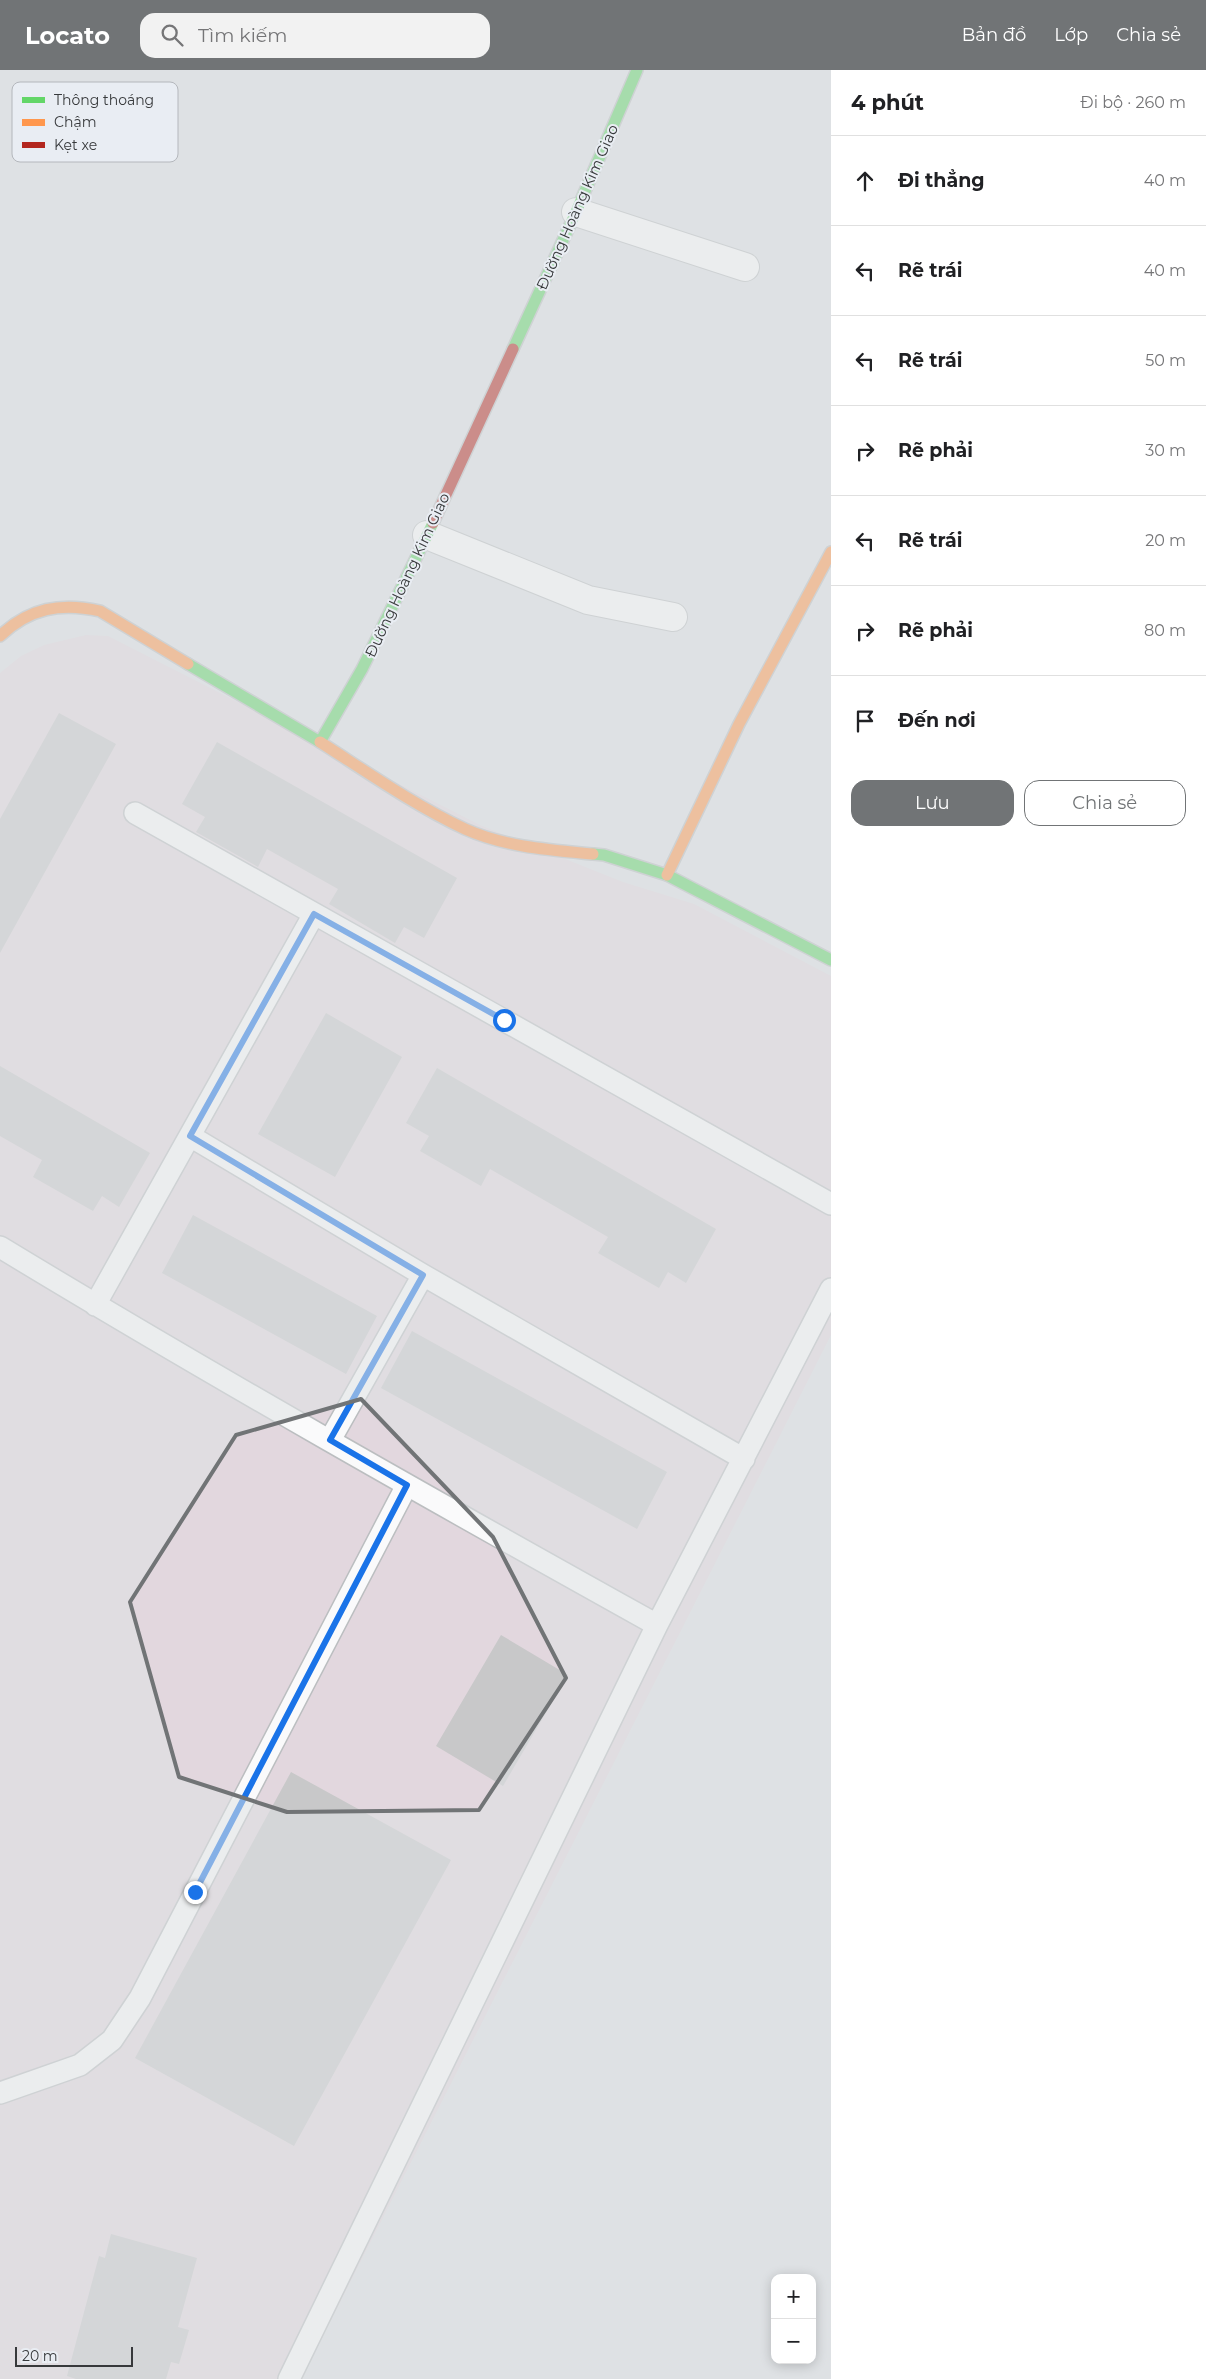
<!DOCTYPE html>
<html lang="vi">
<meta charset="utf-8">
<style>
body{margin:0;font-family:Montserrat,sans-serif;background:#f2f2f2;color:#202124}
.controls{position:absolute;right:15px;bottom:15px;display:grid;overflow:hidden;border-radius:10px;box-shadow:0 2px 12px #0003}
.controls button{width:45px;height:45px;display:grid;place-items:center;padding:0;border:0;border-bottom:1px solid #e0e0e0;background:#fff;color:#202124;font:25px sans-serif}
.scale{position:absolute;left:15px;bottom:12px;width:118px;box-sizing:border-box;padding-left:5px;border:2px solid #37393b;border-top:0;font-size:14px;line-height:18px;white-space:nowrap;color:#37393b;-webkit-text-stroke:4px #e9edf3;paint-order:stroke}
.stop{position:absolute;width:15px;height:15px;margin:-11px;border:4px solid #1a73e8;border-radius:50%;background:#fff}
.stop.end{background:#1a73e8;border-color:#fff;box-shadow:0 1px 5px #0008}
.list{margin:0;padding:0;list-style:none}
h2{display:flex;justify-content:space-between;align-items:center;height:65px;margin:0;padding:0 20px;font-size:21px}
h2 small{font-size:16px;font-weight:400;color:#757577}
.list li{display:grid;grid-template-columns:32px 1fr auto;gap:15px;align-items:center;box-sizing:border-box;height:90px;padding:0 20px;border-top:1px solid #e0e0e0}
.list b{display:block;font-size:19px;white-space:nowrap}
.list em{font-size:16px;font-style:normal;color:#757577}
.actions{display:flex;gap:10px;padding:15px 20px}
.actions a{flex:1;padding:11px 0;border:1px solid #717476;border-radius:15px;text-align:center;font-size:18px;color:#717476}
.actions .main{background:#717476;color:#fff}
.icon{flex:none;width:28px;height:28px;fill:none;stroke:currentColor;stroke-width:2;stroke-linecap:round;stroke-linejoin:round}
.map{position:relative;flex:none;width:831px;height:2309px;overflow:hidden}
header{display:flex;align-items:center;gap:30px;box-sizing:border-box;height:70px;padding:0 25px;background:#717476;color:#fff}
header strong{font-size:24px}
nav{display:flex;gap:28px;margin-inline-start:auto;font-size:18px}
.search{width:350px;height:45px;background:#f2f2f2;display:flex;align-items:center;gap:12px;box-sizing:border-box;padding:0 18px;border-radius:15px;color:#757577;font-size:19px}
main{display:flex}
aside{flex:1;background:#fff}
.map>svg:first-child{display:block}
.education{fill:#e2d7de}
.building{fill:#c8c8c9}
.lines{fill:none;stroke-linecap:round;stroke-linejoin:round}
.lane-casing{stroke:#bbbec0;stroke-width:24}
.street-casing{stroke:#bbbec0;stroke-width:30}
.fast-casing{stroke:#bbbec0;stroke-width:14}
.slow-casing{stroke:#bbbec0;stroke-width:14}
.jam-casing{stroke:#bbbec0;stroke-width:14}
.lane{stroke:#fafafb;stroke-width:21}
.street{stroke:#fafafb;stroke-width:28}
.fast{stroke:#63d668;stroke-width:11}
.slow{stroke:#ff974d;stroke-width:11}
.jam{stroke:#b3261e;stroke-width:11}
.route{stroke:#1a73e8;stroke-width:6}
.marked{fill:none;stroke:#717476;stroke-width:4;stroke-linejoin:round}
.labels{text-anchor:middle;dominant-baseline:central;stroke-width:4;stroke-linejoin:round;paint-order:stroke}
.street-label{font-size:15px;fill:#37393b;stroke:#e9edf3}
.key{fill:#e9edf3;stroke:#b4b7bc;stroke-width:1}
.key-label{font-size:14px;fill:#37393b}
</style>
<header>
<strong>Locato</strong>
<div class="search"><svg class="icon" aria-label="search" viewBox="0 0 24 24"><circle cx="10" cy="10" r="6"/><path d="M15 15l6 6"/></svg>Tìm kiếm</div>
<nav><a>Bản đồ</a><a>Lớp</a><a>Chia sẻ</a></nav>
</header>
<main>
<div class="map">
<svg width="831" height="2309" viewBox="0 0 831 2309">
<rect width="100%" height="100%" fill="#dee1e4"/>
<path class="education" d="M86 565 108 566 480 755 623 812 694 834 831 906V1265L301 2309H0V603L21 586 44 575Z"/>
<path class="building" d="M59 643 116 674 0 883V749Z
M217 672 457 808 424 868 404 857 395 873 329 834 338 819 267 779 258 797 196 762 205 747 182 734Z
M326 943 402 987 335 1107 258 1064Z
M0 996 150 1083 119 1137 102 1126 93 1141 33 1107 42 1090 0 1066Z
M437 998 716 1159 686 1213 668 1202 659 1218 598 1183 608 1167 490 1099 481 1116 420 1081 429 1066 406 1053Z
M193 1145 377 1246 346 1304 162 1203Z
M412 1261 667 1402 637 1459 381 1318Z
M501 1565 568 1605 503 1716 436 1676Z
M291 1702 451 1790 294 2076 135 1988Z
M111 2164 197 2188 178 2257 189 2260 179 2294 171 2292 166 2309H76L67 2306 99 2186 105 2188Z"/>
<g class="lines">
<g class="lane-casing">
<path id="lane" d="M135 743 831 1134
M190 1066 423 1205 744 1389
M0 1177C216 1308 436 1432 657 1555
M95 1235 314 844
M330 1370 423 1205
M0 2023 80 1995 112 1970 140 1928 407 1415
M289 2309 657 1555 831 1219"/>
</g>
<g class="street-casing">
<path id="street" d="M576 142 745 197
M427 465 588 530 673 547"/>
</g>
<g class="fast-casing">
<path id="fast" d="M513 279 576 142 637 0
M188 594 320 672 362 599 433 453
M593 784 604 785 667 805 831 890"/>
</g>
<g class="slow-casing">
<path id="slow" d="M0 566C29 538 61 532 100 541L188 594
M320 672C367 702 414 735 465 759 505 777 550 780 593 784
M667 805 739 654 831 482"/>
</g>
<g class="jam-casing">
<path id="jam" d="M433 453 513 279"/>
</g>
<use href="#lane" class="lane"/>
<use href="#street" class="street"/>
<use href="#fast" class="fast"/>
<use href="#slow" class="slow"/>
<use href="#jam" class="jam"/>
</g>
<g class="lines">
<path class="route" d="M195 1822 407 1415 330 1370 423 1205 190 1066 314 844 504 950"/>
</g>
<path d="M0 0H831V2309H0ZM361 1329 493 1467 566 1608 479 1740 287 1742 179 1707 130 1532 236 1365Z" fill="#dee1e4" fill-opacity=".55" fill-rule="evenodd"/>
<path class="marked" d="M361 1329 493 1467 566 1608 479 1740 287 1742 179 1707 130 1532 236 1365Z"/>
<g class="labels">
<g class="street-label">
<text transform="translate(577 137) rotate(-66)">Đường Hoàng Kim Giao</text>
<text transform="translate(407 505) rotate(-65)">Đường Hoàng Kim Giao</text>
</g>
</g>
<rect x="12" y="12" width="166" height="80" rx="8" class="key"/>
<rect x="22" y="27" width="23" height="6" fill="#63d668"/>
<rect x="22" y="49" width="23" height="7" fill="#ff974d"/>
<rect x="22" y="72" width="23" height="6" fill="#b3261e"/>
<g class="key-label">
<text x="54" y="35">Thông thoáng</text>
<text x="54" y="57">Chậm</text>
<text x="54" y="80">Kẹt xe</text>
</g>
</svg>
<div class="controls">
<button>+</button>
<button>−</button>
</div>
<div class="scale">20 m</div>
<div class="stop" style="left:504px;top:950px"></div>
<div class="stop end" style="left:195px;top:1822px"></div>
</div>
<aside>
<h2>4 phút<small>Đi bộ · 260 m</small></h2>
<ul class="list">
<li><svg class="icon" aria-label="ahead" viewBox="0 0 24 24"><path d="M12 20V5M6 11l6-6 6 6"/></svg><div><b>Đi thẳng</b></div><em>40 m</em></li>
<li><svg class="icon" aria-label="left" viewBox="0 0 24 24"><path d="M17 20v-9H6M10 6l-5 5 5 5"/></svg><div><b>Rẽ trái</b></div><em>40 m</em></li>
<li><svg class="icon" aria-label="left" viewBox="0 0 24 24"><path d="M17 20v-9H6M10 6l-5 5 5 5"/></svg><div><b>Rẽ trái</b></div><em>50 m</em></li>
<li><svg class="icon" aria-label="right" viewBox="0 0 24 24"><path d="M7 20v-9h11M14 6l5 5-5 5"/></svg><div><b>Rẽ phải</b></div><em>30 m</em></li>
<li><svg class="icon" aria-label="left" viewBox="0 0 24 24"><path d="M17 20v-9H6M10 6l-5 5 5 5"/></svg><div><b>Rẽ trái</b></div><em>20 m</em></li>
<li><svg class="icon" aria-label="right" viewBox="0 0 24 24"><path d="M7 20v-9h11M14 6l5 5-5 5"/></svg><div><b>Rẽ phải</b></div><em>80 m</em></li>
<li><svg class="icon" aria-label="arrive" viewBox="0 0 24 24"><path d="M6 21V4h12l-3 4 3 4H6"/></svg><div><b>Đến nơi</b></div></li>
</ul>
<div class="actions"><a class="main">Lưu</a><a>Chia sẻ</a></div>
</aside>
</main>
